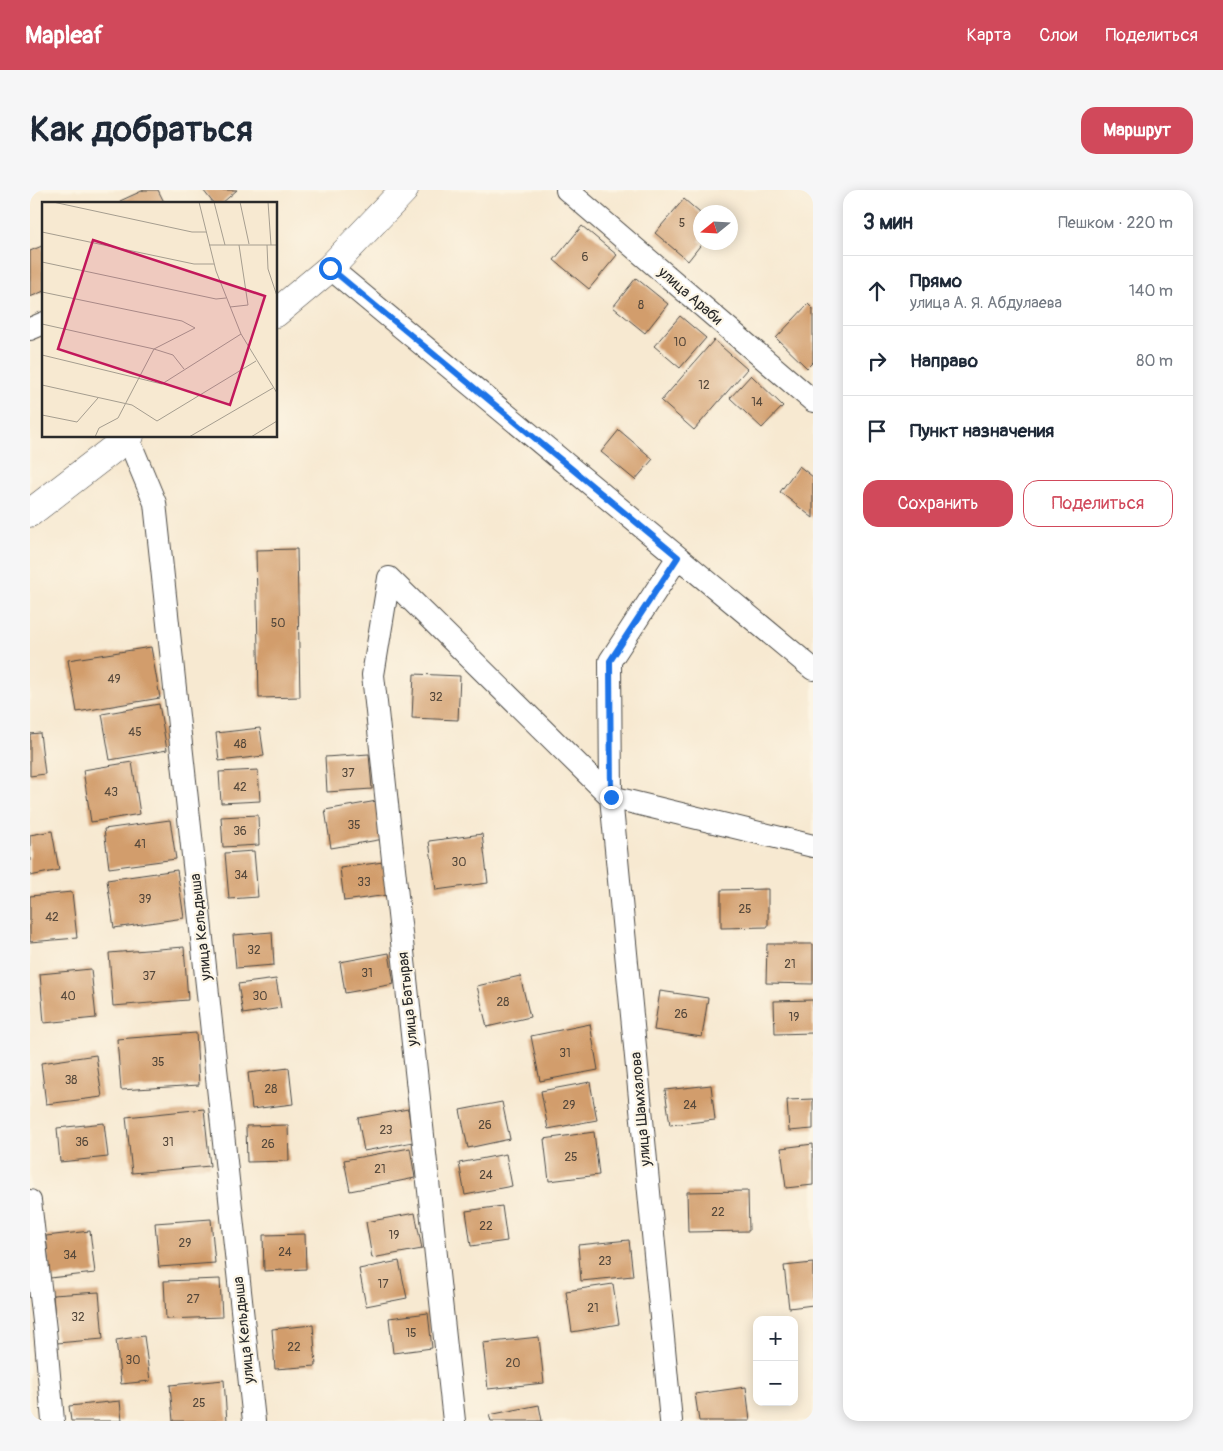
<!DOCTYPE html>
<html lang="ru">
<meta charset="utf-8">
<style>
body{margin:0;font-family:Pangolin,sans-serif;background:#f6f6f7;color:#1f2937}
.controls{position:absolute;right:15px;bottom:15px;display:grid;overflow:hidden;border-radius:10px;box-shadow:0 2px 12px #0003}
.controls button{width:45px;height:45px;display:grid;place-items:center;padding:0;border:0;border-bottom:1px solid #e0e1e3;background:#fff;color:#1f2937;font:25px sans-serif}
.compass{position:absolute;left:663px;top:15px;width:45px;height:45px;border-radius:50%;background:#fff;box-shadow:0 2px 12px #0003;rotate:252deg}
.stop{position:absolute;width:15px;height:15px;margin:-11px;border:4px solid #1a73e8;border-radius:50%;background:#fff}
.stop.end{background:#1a73e8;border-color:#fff;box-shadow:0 1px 5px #0008}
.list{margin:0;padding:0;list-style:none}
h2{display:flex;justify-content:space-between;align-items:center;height:65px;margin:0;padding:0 20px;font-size:21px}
h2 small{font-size:16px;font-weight:400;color:#747a83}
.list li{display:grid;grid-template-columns:32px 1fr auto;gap:15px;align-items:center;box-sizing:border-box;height:70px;padding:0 20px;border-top:1px solid #e0e1e3}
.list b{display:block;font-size:19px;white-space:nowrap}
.list p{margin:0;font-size:16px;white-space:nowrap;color:#747a83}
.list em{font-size:16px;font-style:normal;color:#747a83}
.actions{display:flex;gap:10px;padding:15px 20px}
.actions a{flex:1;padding:11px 0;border:1px solid #d1495b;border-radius:15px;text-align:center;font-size:18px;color:#d1495b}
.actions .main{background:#d1495b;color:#fff}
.icon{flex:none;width:28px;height:28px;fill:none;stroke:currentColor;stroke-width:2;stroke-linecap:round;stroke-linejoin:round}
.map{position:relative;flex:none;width:783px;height:1231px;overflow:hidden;border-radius:15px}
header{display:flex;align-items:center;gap:30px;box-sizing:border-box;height:70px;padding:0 25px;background:#d1495b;color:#fff}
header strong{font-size:24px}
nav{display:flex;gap:28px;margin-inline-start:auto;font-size:18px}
.intro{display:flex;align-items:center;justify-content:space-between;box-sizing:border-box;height:120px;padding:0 30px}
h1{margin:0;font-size:35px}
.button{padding:12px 22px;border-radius:15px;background:#d1495b;color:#fff;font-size:18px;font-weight:700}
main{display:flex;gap:30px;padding:0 30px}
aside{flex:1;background:#fff;border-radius:15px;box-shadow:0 2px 12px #0003}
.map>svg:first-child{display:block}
.building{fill:#d29d6c}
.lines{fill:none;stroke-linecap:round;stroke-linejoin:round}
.street-casing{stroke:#4a4844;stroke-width:24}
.secondary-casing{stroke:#4a4844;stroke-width:29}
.street{stroke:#fff;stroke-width:22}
.secondary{stroke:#fff;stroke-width:28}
.route{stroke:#1a73e8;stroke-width:6}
.labels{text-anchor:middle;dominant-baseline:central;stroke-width:4.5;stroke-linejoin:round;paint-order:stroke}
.number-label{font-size:12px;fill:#55483b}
.street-label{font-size:15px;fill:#2b2b2b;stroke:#fcf5e5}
.inset-road{fill:none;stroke:#a59d8f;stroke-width:1}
.view{fill:#c2185b;fill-opacity:0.15;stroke:#c2185b;stroke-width:2.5}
.inset-edge{fill:none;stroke:#2b2b2b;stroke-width:2.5}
</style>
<header>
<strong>Mapleaf</strong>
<nav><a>Карта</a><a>Слои</a><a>Поделиться</a></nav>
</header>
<div class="intro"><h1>Как добраться</h1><a class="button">Маршрут</a></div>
<main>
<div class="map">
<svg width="783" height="1231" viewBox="0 0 783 1231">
<rect width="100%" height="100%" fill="#fcf5e5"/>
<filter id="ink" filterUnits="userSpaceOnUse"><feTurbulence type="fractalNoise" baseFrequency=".02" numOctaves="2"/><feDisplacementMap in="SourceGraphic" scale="10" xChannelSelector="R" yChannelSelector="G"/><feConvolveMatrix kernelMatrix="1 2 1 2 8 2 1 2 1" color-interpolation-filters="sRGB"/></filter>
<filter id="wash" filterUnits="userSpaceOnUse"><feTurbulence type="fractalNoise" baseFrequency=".0096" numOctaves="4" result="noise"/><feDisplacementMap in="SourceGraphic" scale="20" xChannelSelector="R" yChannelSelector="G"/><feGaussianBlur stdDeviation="1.12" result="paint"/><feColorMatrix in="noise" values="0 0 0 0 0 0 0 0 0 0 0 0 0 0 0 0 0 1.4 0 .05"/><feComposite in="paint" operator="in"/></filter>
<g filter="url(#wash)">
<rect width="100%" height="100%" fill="#f7e9d1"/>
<g id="blocks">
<path class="building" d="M114 0H128L135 14H92L90 11Z
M173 0H207L191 14H184Z
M654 9 670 23V52H673L658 71 625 43Z
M552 36 587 65 559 99 524 70Z
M12 56 14 61V101L0 107V61Z
M606 88 638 114 615 143 583 117Z
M778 114 783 119V172L777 178 746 148Z
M650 126 676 148 650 178 624 156Z
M684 150 717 179 664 240 631 211Z
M721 185 753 216 732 238 700 208Z
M589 240 623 269 605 290 571 262Z
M769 276 783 287V328L750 302Z
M267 359 270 507 229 508 226 360Z
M121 457 130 508 47 522 38 470Z
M384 484 430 486 428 530 382 528Z
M129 514 137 560 80 570 72 524Z
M230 538 234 566 189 571 186 543Z
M10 543 15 584 0 586V544Z
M339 564 342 599 297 602 295 567Z
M102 572 110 624 61 632 53 580Z
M228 580 230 611 191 613 189 582Z
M347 611 354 649 301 658 295 620Z
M228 625 229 655 193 657 191 627Z
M140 630 146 669 79 678 74 639Z
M22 641 29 680 0 686V645Z
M452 644 458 693 406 700 399 651Z
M224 661 228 707 199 709 195 663Z
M353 672 358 705 314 711 310 678Z
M147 680 154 728 84 738 77 690Z
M738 699V737L691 738V700Z
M42 702 47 748 0 752V706Z
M242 742 244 775 206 778 203 745Z
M737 754H783V794L736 793Z
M154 757 158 810 83 816 79 763Z
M359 763 364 794 315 803 310 772Z
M61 779 66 828 14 833 10 784Z
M490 786 500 827 457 837 447 796Z
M246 789 251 818 213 824 208 794Z
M630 801 678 808 672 847 624 840Z
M783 810V843L745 844 744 811Z
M560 834 568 880 510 891 501 846Z
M166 843 169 895 91 900 87 849Z
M66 865 72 907 16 914 11 873Z
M259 878 263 914 222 919 218 883Z
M560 892 567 930 518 939 511 901Z
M681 895 685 930 640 935 635 900Z
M783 909V939L759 941 757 910Z
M472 912 480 949 438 958 430 920Z
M174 919 180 976 102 983 96 927Z
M378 919 383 952 334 961 328 928Z
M74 933 78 967 30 972 27 938Z
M258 935 259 971 217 972 216 936Z
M564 942 569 985 519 991 514 949Z
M783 954V995L756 998 751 958Z
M380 958 385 988 320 1001 314 970Z
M476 964 482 996 435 1005 429 973Z
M718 1001 719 1041 658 1042 657 1002Z
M472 1016 477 1051 441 1056 436 1021Z
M385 1023 392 1059 342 1068 336 1032Z
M181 1029 185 1073 129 1077 125 1033Z
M60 1041 65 1083 20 1088 16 1046Z
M275 1044 276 1079 234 1081 233 1045Z
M599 1050 603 1086 551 1091 548 1055Z
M369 1071 377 1108 336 1116 329 1079Z
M783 1073V1115L759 1118 754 1076Z
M190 1089 192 1127 136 1129 134 1091Z
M583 1094 589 1134 542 1142 536 1101Z
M69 1102 73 1149 27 1153 23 1105Z
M398 1123 402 1158 363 1163 359 1128Z
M283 1135 286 1176 245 1179 242 1139Z
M114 1146 120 1191 91 1194 86 1150Z
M509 1147 514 1193 458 1199 453 1153Z
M194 1190 197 1231H143L140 1195Z
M716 1197 720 1231H669L665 1204Z
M90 1211 92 1231H41L39 1216Z
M509 1215 512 1231H461L459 1225Z"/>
</g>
</g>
<g filter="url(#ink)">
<use href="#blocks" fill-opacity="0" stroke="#4a4844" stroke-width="1"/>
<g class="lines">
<g class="street-casing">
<path id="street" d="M537 0 783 211
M300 78 783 479
M0 139 14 133
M98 248 125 313 224 1231
M359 388 343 485 424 1231
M359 388 581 607 783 656
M0 1011 15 1140 23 1231
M641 1231 581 607 580 471 648 367"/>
</g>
<g class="secondary-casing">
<path id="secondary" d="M246 123 300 78 374 0
M0 323 100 246"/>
</g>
<use href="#street" class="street"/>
<use href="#secondary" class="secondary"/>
</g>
</g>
<g class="lines" filter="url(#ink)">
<path class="route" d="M300 78 648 367 580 471 581 607"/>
</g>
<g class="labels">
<g class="number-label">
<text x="652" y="33">5</text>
<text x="555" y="67">6</text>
<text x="611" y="115">8</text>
<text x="650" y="152">10</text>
<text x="674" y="195">12</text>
<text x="727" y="212">14</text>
<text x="248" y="433">50</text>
<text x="84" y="489">49</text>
<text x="406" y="507">32</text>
<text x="105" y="542">45</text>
<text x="210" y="554">48</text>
<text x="318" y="583">37</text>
<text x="210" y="597">42</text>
<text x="81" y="602">43</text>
<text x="324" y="635">35</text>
<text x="210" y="641">36</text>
<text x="110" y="654">41</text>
<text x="429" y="672">30</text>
<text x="211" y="685">34</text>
<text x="334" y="692">33</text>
<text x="115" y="709">39</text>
<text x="715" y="719">25</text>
<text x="22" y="727">42</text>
<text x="224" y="760">32</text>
<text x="760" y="774">21</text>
<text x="337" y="783">31</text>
<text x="119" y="786">37</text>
<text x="38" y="806">40</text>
<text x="230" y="806">30</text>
<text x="473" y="812">28</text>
<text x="651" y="824">26</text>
<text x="764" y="827">19</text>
<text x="535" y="863">31</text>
<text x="128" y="872">35</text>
<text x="41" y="890">38</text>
<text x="241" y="899">28</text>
<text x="539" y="915">29</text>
<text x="660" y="915">24</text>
<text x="455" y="935">26</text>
<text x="356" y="940">23</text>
<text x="52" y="952">36</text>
<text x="138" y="952">31</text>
<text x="238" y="954">26</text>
<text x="541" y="967">25</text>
<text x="350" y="979">21</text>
<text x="456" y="985">24</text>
<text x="688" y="1022">22</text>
<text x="456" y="1036">22</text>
<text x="364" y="1045">19</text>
<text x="155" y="1053">29</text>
<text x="255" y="1062">24</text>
<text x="40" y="1065">34</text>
<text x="575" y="1071">23</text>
<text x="353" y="1094">17</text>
<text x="163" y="1109">27</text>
<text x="563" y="1118">21</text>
<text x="48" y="1127">32</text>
<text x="381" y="1143">15</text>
<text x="264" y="1157">22</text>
<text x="103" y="1170">30</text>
<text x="483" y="1173">20</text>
<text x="169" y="1213">25</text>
</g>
<g class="street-label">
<text transform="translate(660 106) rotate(41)">улица Араби</text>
<text transform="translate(171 737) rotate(-96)">улица Кельдыша</text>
<text transform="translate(378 809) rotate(-96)">улица Батырая</text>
<text transform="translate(611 919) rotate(-95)">улица Шамхалова</text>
<text transform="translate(214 1140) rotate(-96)">улица Кельдыша</text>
</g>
</g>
<g transform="translate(12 12)">
<rect width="235" height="235" fill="#f7e9d1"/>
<path class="inset-road" d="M11 0 150 30H164M157 0 174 69 199 132 235 191M172 0 183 43M198 0 207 42M226 0 229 43M0 30 152 62H172M167 43H235M225 43 226 67 235 94M0 60 174 97 184 96M0 90 140 119 153 126M188 105 206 103 197 43M0 122 112 147 131 153 142 167M0 153 120 182 199 132M0 183 90 203 115 219 214 159M0 213 35 220 56 196M53 235 57 226 76 216 112 147 153 126M147 235 231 186M209 235 235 219"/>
<path class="view" d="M51 38 223 94 188 203 16 147Z"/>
<rect width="235" height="235" class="inset-edge"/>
</g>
</svg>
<div class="controls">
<button>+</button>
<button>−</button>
</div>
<svg class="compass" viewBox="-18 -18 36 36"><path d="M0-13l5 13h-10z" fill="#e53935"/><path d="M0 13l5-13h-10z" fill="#747a83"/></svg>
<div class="stop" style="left:300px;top:78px"></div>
<div class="stop end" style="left:581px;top:607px"></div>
</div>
<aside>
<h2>3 мин<small>Пешком · 220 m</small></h2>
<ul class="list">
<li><svg class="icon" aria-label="ahead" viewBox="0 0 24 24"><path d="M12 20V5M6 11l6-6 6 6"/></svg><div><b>Прямо</b><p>улица А. Я. Абдулаева</p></div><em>140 m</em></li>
<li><svg class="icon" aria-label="right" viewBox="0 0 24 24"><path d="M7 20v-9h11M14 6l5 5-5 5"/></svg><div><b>Направо</b></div><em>80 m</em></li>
<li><svg class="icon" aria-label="arrive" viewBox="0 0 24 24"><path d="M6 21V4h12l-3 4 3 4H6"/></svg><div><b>Пункт назначения</b></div></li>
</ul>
<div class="actions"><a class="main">Сохранить</a><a>Поделиться</a></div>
</aside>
</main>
